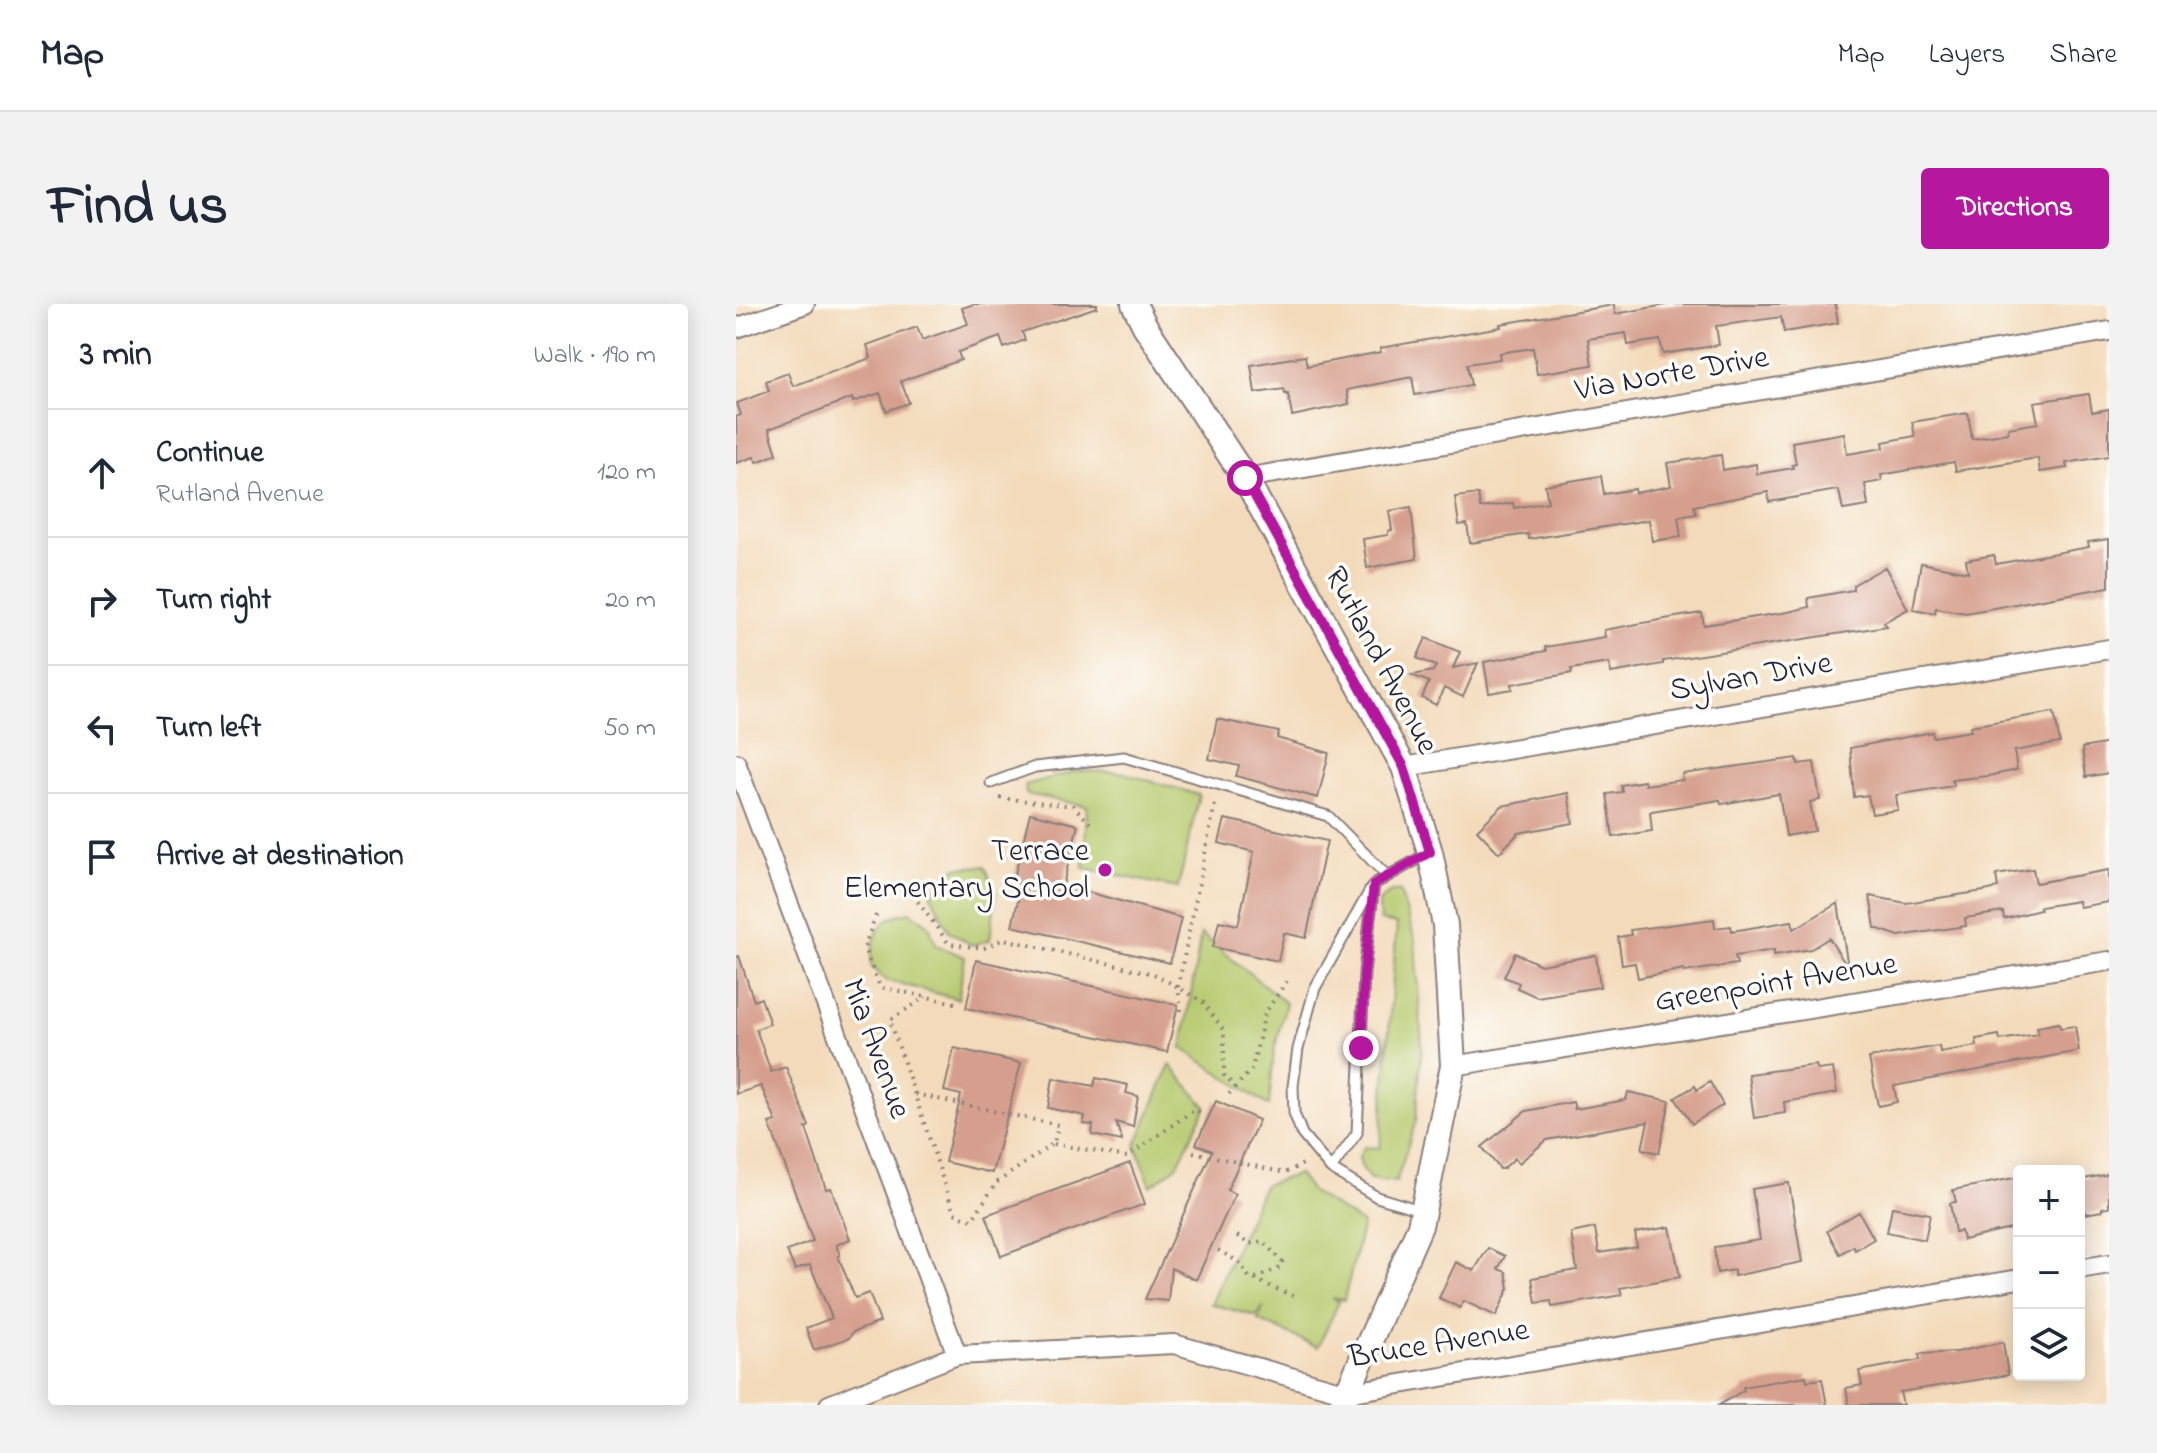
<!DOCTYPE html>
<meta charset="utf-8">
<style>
body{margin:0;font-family:"Indie Flower",sans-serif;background:#f2f2f3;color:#1f2937}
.controls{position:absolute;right:24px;bottom:24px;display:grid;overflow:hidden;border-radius:8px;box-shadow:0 4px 20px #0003}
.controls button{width:72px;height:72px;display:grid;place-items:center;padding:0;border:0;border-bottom:2px solid #e0e1e3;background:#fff;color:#1f2937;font:40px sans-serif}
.stop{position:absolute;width:24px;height:24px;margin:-18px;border:6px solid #b5179e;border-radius:50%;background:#fff}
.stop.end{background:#b5179e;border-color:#fff;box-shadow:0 2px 8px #0008}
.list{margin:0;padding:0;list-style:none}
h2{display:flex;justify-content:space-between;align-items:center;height:104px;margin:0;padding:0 32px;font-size:34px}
h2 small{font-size:26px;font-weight:400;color:#747a83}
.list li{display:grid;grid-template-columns:52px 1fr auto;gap:24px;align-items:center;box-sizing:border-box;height:128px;padding:0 32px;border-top:2px solid #e0e1e3}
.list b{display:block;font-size:30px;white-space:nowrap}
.list p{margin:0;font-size:26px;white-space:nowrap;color:#747a83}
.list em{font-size:26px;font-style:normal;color:#747a83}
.icon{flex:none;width:44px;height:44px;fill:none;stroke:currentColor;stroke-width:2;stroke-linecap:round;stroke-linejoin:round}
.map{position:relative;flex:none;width:1373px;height:1101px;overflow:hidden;border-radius:8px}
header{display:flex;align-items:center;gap:48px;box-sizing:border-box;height:112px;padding:0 40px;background:#fff;border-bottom:2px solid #e0e1e3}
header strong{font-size:38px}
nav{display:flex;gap:44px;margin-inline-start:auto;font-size:28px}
.intro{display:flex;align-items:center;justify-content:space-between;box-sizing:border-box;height:192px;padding:0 48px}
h1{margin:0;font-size:56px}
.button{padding:20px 36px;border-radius:8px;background:#b5179e;color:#fff;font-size:28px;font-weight:700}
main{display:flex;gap:48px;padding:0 48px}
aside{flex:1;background:#fff;border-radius:8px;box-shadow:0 4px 20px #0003}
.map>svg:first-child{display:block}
.green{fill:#b6c96d;stroke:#6c7654;stroke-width:2}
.building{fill:#d69f8d}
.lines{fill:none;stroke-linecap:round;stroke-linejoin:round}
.service-casing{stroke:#8a7e7a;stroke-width:13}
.minor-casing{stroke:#8a7e7a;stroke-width:22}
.tertiary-casing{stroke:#8a7e7a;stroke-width:28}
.path{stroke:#8a7e7a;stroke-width:4;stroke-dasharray:2 6;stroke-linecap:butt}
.service{stroke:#fff;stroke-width:9}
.minor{stroke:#fff;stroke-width:18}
.tertiary{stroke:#fff;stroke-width:24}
.route{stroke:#b5179e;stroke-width:10}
.poi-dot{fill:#b5179e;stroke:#fdfcf7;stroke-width:3}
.labels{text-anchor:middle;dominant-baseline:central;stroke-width:7;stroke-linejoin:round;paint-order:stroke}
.street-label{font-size:32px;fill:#22223b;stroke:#fdfcf7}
.poi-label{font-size:32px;fill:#22223b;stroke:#fdfcf7;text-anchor:end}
</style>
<header>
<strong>Map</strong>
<nav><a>Map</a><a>Layers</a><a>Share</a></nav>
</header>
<div class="intro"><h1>Find us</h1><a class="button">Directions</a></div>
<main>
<aside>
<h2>3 min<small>Walk · 190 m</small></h2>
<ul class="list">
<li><svg class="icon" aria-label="ahead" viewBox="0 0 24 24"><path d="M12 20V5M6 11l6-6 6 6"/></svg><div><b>Continue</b><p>Rutland Avenue</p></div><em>120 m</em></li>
<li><svg class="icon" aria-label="right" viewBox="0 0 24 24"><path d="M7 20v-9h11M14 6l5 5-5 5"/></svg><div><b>Turn right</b></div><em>20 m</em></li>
<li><svg class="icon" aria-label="left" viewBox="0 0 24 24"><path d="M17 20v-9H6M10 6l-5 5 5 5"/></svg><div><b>Turn left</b></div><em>50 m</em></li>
<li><svg class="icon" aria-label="arrive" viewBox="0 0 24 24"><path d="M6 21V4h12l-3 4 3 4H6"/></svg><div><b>Arrive at destination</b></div></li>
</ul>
</aside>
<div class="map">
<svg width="1373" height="1101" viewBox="0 0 1373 1101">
<rect width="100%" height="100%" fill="#fdfcf7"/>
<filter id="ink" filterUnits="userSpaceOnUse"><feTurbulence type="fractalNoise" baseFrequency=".0125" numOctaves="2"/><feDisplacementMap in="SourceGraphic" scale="16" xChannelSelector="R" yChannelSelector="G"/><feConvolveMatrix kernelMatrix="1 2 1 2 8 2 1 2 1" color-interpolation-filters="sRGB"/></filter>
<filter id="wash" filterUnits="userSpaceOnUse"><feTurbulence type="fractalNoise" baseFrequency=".006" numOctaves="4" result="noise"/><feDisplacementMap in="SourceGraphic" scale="32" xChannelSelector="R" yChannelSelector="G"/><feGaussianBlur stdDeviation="1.8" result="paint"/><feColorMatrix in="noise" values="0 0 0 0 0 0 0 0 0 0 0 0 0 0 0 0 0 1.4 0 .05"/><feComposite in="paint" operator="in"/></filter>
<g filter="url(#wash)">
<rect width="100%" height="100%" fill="#f3daba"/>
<path class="green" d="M341 467 384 468 463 491 442 584 348 564 351 502 290 490 289 481Z
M249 562 260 589 254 636 236 641 213 627 195 591 219 564Z
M664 587 679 636 686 742 680 817 660 878 634 875 625 862 623 853 628 843 644 844 661 620 644 617 643 598 653 589Z
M175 608 193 621 200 641 229 653 222 695 150 676 135 662C136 633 141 612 175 608Z
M465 630 550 699 538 747 533 802 446 744Z
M434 761 470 803 441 862 415 882 400 841Z
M562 870 576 888 627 920 608 996 596 994 603 998 582 1043 522 1016 528 1002 520 1012 475 1000 528 881Z"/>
<g id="blocks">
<path class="building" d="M238 0H361V3L286 28 289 36 268 44 264 33 222 48 225 56 165 77 173 99 150 107 144 89 117 98 116 94 33 125 41 150 21 158 18 153 0 159V113L5 111 1 99 33 87 30 77 52 69 57 82 135 54 131 41 181 23 186 36 232 20 226 4Z
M935 0H1099L1102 19 1048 28 1045 13 980 22 983 41 927 50 924 36 892 41 890 29 852 35 856 61 801 70 797 44 763 49 764 55 731 60 735 81 679 91 676 73 611 86 613 100 556 112 552 90H549L548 85 519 89 515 61 569 52 571 62 645 48 644 44 765 23 764 20 878 1 879 10Z
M1353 90 1356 108 1373 105V152L1330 159 1331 164 1304 168 1302 154 1220 167 1218 158 1145 171 1146 177 1129 180 1132 202 1107 206 1103 187 1101 186 1033 198 1032 188 958 202 960 210 942 213 945 233 916 237 913 216 793 235 792 230 734 239 731 220 723 221 719 193 742 190 744 204 777 199 778 204 812 198 809 181 865 172 868 190 899 185V189L935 182 931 159 985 151 987 166 1020 160 1021 170 1057 164 1056 161 1060 160 1056 138 1108 129 1111 150 1148 144 1147 138 1179 132 1176 118 1232 109 1236 135 1272 129V124L1302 119 1298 98Z
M675 203 681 255 631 264 627 235 652 231V227L656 226 653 207Z
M1373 235V283L1230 309 1200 304 1199 309 1177 305 1185 259 1232 268 1230 256 1258 251 1260 260 1353 243 1352 238Z
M1149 263 1172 305 1148 318 1151 322 927 357V360L875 369 873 359 835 365 836 369 776 380 777 385 753 389 748 358 810 347 809 343 869 333 868 326 940 313 966 309 968 321 1052 308 1073 303 1072 294 1117 286V281Z
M690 334 724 348 717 364 742 359 727 393 708 384 700 401 686 394 693 378 676 371 697 367 700 362 681 354Z
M1318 408 1324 439 1278 447 1281 466 1252 472 1216 476 1217 482 1160 491 1162 506 1136 510 1132 491 1118 493 1114 444 1196 428 1197 433 1235 427 1234 422Z
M481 415 543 428 541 434 593 449 582 494 500 472 503 462 473 455Z
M1373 439V469L1350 473 1346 444Z
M1061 454 1062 460 1078 458 1084 496 1074 498 1079 527 1050 532 1043 490 985 500 984 496 916 507 914 508 916 527 877 533 871 490 886 488 885 481 908 477 909 481 947 476 946 470Z
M832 489 837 519 783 529 763 549 741 526 766 502Z
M294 509 342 521 327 581 445 614 434 659 276 622 286 580 277 578Z
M489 515 591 537 570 634 548 629 542 657 477 643 483 617 502 621 518 548 483 539Z
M1297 565 1300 579 1373 566V598L1343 603 1342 597 1304 603V606L1268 615 1267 608 1229 614 1230 622 1163 632 1139 624 1134 592 1170 599 1248 587 1262 584 1260 571Z
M1102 599 1112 664 1093 634 1075 645 1038 651V646L999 652 1001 660 948 668V665L902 674 899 659 886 661 882 633 895 631 894 626 978 615 979 624 995 622 996 627 1056 617 1058 625Z
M779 649 805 661 860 651 864 683 801 693 781 684 783 679 768 673Z
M3 652 18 697 25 694 34 720 20 725 35 768 50 763 73 822 70 824 90 885 95 884 114 935 100 941 104 951 102 952 119 994 133 989 144 1018 117 1028 113 1034 78 1046 70 1024 96 1014 74 961 59 966 51 947 77 937 33 819 40 817 25 782 0 790V653Z
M240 656 442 701 431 748 230 704Z
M1323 719 1324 724 1339 722 1343 747 1158 782 1161 798 1142 802 1133 754 1203 742 1204 748 1241 742 1240 735 1263 731 1264 736 1302 730 1301 723Z
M218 744 285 759 256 869 209 858 225 791 208 787Z
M1080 761 1082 766 1097 764 1101 789 1048 798 1049 809 1018 814 1012 770Z
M317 774 358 782 360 774 392 781 390 789 402 792 397 823 380 818 386 837 356 831 357 821 347 820 349 812 312 804Z
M974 778 987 801 956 820 939 794 959 782 961 786Z
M892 788 934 797 923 849 906 845 912 818 811 836 783 859 779 854 767 865H764L746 843 790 807 837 798 839 805 890 796Z
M480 797 523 816 491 886 499 890 460 976 435 964 432 997 409 995 476 847 460 840Z
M394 859 409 900 265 952 250 911Z
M1373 870V903L1366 904V907L1349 910 1343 876Z
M1283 873V923L1227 936 1225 927 1219 928 1214 899 1220 898 1217 886Z
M1053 879 1066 958 998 972V966L981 969 978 943 1024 936 1016 885Z
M1156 903 1194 910 1189 936 1151 928Z
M1123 908 1138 935 1119 946 1117 942 1104 950 1091 927Z
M934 923 944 973 884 984 886 991 816 1003 815 997 800 999 796 974 841 966 835 929 859 924 863 949 901 943 899 929Z
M752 944 769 952 762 965 770 968 773 984 760 1012 728 997 724 1004 703 994 720 958 738 967Z
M1267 1038 1272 1071 1164 1088 1167 1101H1113L1110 1084 1126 1081 1123 1067 1184 1056 1183 1050 1221 1048Z
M1070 1072 1071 1077 1086 1075 1091 1101H983L1008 1086 1007 1083Z"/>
</g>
</g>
<g filter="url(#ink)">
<use href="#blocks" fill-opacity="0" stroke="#8a7e7a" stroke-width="2"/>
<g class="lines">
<g class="service-casing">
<path id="service" d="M255 479 299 463 388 453 592 512 651 572
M595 865 566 830 558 809 557 782 562 745 579 684 636 583
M687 907 641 893 595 865 621 829 628 669 638 580 691 550"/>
</g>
<g class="minor-casing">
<path id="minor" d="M0 24 69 0
M509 174 1373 27
M0 459 221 1051
M668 463 1373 345
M717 762 1373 657
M1343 965 1373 960
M93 1101 221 1051 438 1040 611 1089 1283 975"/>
</g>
<g class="tertiary-casing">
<path id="tertiary" d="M398 0 409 22 509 174 668 463 694 548 709 621 717 762 684 922 606 1101"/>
</g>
<path class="path" d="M264 494 337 502 354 519
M177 591 213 640 248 644 268 635 418 670 442 683 467 698 488 727V771L499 783
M140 611 128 644 144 683 224 700
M445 707 442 683 479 500
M179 790 322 821 318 839 260 879 236 916 218 909 154 716 190 693
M493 790 516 765 529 709 551 677
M318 840 391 853 458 806 464 808
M457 848 549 869 571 858
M501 932 513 940 527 937 546 958 544 964 517 975
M482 946 503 958 513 973 557 992"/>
<use href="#service" class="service"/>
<use href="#minor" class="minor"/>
<use href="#tertiary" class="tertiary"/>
</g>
</g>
<g class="lines" filter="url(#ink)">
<path class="route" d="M509 174 668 463 694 548 638 580 628 669 625 744"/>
</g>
<circle class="poi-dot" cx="369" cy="566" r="8"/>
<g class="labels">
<g class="street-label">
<text transform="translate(936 71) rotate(-10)">Via Norte Drive</text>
<text transform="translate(644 357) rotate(62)">Rutland Avenue</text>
<text transform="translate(1015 374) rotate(-10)">Sylvan Drive</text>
<text transform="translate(1040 680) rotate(-9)">Greenpoint Avenue</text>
<text transform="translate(139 745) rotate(70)">Mia Avenue</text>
<text transform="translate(703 1041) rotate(-9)">Bruce Avenue</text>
</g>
<g class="poi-label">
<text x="353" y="548">Terrace<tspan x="353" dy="37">Elementary School</tspan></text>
</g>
</g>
</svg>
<div class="controls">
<button>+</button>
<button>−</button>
<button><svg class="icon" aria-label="layers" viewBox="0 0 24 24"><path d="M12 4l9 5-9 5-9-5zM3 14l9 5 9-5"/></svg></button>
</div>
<div class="stop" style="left:509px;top:174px"></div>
<div class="stop end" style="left:625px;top:744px"></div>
</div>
</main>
